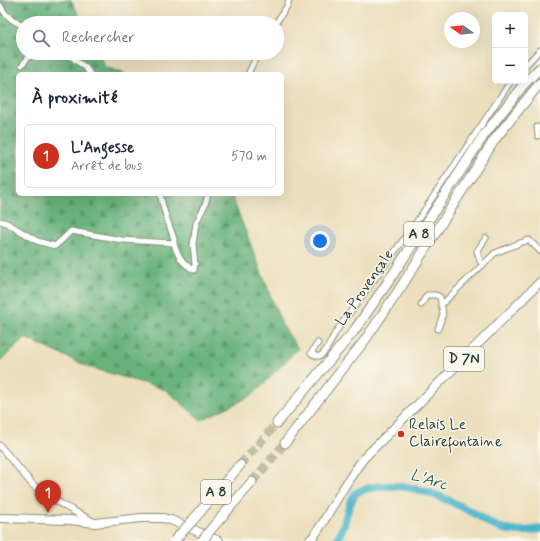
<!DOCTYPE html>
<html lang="fr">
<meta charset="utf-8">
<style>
body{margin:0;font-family:Mynerve,sans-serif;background:#f6f6f7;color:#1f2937}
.controls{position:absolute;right:12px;top:12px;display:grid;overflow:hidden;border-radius:6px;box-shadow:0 4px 16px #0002}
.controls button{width:36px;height:36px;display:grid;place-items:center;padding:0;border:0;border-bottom:1px solid #e0e1e3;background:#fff;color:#1f2937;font:20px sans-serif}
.compass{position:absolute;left:444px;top:12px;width:36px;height:36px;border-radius:50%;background:#fff;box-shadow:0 4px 16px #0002;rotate:284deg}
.you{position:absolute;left:320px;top:241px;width:14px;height:14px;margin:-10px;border:3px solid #fff;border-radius:50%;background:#1a73e8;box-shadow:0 0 0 6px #1a73e833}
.badge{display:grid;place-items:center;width:26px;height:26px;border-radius:50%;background:#c8321e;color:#fff;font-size:13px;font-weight:700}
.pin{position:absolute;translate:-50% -33px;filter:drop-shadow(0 1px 2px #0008)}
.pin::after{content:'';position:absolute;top:21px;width:14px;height:12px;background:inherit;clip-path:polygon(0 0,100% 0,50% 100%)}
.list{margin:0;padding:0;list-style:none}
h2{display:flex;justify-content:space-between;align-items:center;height:52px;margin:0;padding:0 16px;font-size:17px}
h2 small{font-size:13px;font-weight:400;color:#747a83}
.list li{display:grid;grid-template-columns:26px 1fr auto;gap:12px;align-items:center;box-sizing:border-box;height:64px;margin:0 8px 8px;padding:0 8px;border:1px solid #e0e1e3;border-radius:6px}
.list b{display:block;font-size:15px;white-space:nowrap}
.list p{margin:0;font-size:13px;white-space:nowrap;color:#747a83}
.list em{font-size:13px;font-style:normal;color:#747a83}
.icon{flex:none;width:22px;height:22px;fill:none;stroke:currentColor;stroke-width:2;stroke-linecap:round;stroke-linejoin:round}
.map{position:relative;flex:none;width:540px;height:541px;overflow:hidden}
.search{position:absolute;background:#fff;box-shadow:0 4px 16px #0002;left:16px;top:16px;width:268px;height:44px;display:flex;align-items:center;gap:10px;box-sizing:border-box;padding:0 14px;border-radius:22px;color:#747a83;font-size:15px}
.panel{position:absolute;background:#fff;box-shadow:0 4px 16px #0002;left:16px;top:72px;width:268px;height:124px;border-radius:6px}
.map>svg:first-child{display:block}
.forest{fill:url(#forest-firs);stroke:#437858}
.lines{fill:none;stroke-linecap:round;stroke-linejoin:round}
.river{stroke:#4cb5ca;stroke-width:8}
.motorway-tunnel{stroke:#c3bfa2;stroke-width:9;stroke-dasharray:9 4.5;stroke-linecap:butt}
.minor-casing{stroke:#868e78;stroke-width:7}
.tertiary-casing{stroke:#868e78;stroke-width:8}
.primary-casing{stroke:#868e78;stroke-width:10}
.motorway-casing{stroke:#868e78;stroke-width:11}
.minor{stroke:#fff;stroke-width:5}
.tertiary{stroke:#fff;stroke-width:6}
.primary{stroke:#fff;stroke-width:8}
.motorway{stroke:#fff;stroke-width:9}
.motorway-bridge-casing{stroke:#868e78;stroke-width:11;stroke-linecap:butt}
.motorway-bridge{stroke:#fff;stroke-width:9}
.poi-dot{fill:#c8321e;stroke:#fbf7ec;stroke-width:1.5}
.labels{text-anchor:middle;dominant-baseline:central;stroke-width:3;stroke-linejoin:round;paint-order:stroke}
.shield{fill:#fbf7ec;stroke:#61756b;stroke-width:1}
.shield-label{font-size:14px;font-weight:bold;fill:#1f3d34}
.street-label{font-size:15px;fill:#1f3d34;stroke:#fbf7ec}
.poi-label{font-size:15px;fill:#1f3d34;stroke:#fbf7ec;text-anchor:start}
.water-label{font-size:16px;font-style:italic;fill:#2c6161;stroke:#fbf7ec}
</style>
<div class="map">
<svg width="540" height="541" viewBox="0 0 540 541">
<defs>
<pattern id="forest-firs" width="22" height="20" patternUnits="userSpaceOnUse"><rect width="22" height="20" fill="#67b27b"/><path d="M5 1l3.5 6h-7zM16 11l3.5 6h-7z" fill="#549266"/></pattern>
</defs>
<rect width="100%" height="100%" fill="#fbf7ec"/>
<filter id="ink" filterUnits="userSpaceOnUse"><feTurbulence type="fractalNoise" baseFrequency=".025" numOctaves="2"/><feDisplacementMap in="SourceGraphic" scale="8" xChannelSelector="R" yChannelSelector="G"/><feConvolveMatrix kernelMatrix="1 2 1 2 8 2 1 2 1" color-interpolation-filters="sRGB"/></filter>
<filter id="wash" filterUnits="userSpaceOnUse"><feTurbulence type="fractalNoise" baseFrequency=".012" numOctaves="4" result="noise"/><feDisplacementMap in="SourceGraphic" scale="16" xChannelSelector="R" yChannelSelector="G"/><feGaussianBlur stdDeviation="0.9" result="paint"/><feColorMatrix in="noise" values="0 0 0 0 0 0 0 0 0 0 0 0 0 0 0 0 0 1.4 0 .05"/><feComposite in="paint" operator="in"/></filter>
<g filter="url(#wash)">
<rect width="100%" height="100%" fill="#ecdfbd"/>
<path class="forest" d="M0 0H71L83 23H23V53H98L105 67 126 74H18V194H231L282 325 298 348 253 395 201 420 166 390 89 367 25 338 0 361Z"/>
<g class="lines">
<path class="river" d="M337 541C339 535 342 530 344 524 347 514 349 501 356 493 361 489 370 488 376 487 410 481 445 498 474 513 481 517 488 523 495 526 509 532 526 532 540 529"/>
</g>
</g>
<g filter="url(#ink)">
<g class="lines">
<path class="motorway-tunnel" d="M240 465 277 423
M252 482 285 443"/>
<g class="minor-casing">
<path id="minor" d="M0 5C5 16 13 21 23 26
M276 23 287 6 289 0
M66 53 86 68 90 74
M22 65 32 53
M525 66 540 50
M248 74 258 53
M538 136 537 127H540
M160 194 164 210 174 239C173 247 181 262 188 266 189 268 192 269 194 270L195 264 193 244 196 223 205 205 208 194
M0 221 7 223 37 241 55 246 63 239 71 231 122 240 174 243
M483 265 480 261 477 251 486 238
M421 305 427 295H436L440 297 443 314 438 329
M441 305 495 253 520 243 529 240 540 251
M318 343 311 353C314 355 317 357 320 356 326 353 332 339 335 333L417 221 511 81"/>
</g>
<g class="tertiary-casing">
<path id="tertiary" d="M0 446 33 485C51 500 72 510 92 521"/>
</g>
<g class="primary-casing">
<path id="primary" d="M0 518 71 520 95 523 141 518H162L171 520 219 541
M309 541C318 533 324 521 330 510 341 493 351 474 364 458L540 282"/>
</g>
<g class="motorway-casing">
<path id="motorway" d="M277 423 354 331 388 282 484 135 524 84 540 68
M285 443 365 340 399 290 495 139 540 83
M193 520 240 465
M212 528 252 482"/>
</g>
<use href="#minor" class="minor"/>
<use href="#tertiary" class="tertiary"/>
<use href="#primary" class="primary"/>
<use href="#motorway" class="motorway"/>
<g class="motorway-bridge-casing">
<path id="motorway-bridge" d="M174 541 193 520
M202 541 212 528"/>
</g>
<use href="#motorway-bridge" class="motorway-bridge"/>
</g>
</g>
<circle class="poi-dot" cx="401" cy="434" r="4"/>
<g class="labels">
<g class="shield">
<rect x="404" y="222" width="30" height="24" rx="3"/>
<rect x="444" y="347" width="40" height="24" rx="3"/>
<rect x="201" y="480" width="30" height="24" rx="3"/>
</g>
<g class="shield-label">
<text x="419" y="234">A 8</text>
<text x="464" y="359">D 7N</text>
<text x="216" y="492">A 8</text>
</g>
<g class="street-label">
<text transform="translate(365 288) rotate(-55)">La Provençale</text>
</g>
<g class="poi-label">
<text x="409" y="425">Relais Le<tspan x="409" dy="17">Clairefontaine</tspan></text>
</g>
<g class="water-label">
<text transform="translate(429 480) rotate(17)">L'Arc</text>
</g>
</g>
</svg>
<div class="controls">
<button>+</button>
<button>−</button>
</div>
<svg class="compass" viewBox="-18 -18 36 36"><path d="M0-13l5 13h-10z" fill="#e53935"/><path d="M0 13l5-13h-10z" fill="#747a83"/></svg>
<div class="you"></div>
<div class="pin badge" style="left:48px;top:513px">1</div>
<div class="search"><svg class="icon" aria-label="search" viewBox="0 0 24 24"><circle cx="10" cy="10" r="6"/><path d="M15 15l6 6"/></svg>Rechercher</div>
<section class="panel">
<h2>À proximité<small></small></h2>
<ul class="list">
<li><span class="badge">1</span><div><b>L'Angesse</b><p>Arrêt de bus</p></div><em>570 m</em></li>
</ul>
</section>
</div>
